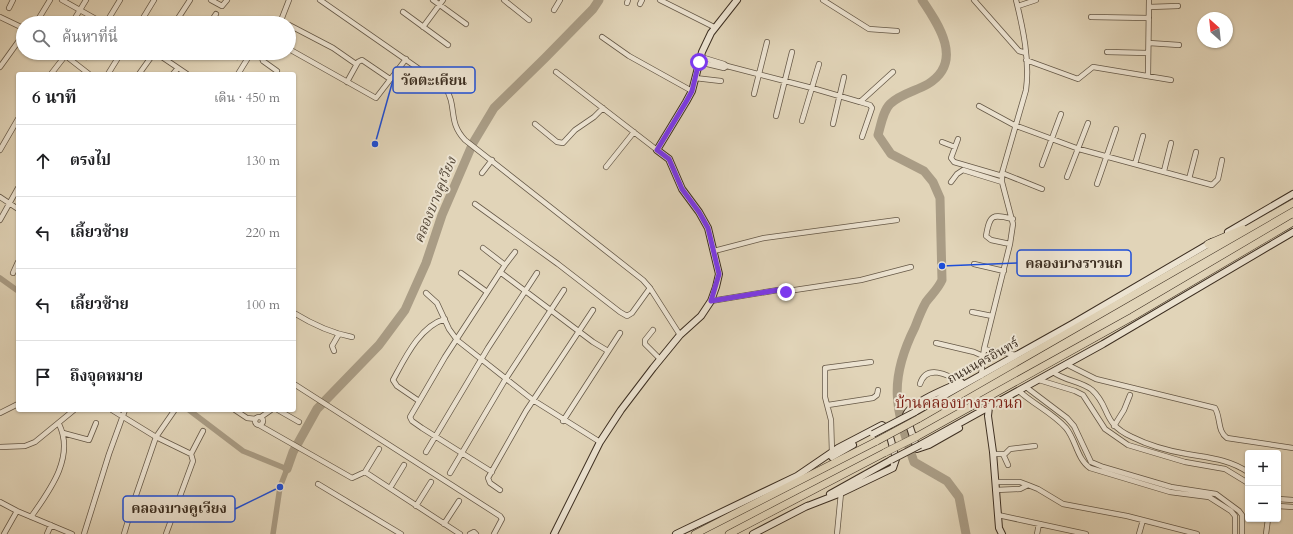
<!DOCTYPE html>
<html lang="th">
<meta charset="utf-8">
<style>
body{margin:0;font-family:Cardo,"Noto Serif Thai",serif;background:#f6f6f6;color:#202124}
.controls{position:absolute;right:12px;bottom:12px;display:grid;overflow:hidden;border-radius:4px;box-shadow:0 1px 3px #0004}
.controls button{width:36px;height:36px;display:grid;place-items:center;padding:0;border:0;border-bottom:1px solid #e0e0e0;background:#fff;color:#202124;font:20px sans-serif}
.compass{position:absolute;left:1197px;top:12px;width:36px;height:36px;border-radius:50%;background:#fff;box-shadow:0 1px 3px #0004;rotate:333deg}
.stop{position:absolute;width:12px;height:12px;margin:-9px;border:3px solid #7c3aed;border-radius:50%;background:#fff}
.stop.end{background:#7c3aed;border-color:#fff;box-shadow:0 1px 4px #0008}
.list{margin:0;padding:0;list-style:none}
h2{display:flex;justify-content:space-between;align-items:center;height:52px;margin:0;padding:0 16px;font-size:17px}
h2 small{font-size:13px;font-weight:400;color:#757577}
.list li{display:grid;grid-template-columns:26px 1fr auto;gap:12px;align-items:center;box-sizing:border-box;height:72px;padding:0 16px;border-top:1px solid #e0e0e0}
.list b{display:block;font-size:15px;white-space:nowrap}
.list em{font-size:13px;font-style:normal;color:#757577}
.icon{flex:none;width:22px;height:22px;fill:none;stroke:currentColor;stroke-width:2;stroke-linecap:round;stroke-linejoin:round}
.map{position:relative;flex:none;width:1293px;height:534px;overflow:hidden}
.search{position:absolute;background:#fff;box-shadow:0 1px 3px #0004;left:16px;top:16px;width:280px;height:44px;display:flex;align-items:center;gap:10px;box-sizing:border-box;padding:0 14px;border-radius:22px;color:#757577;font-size:15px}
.panel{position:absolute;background:#fff;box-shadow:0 1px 3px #0004;left:16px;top:72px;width:280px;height:340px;border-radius:4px}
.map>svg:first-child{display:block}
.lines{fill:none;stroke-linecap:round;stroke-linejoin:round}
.canal{stroke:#a99c85;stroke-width:5.5}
.river{stroke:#a99c85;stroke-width:9}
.street-casing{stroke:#655847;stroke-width:6}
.secondary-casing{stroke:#3c2e21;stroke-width:8}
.primary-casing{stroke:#3c2e21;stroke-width:8}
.street{stroke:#ece3d1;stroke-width:4.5}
.secondary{stroke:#ece3d1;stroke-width:6}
.primary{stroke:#e1d4b8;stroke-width:7}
.secondary-bridge-casing{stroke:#3c2e21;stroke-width:8;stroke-linecap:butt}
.primary-bridge-casing{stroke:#3c2e21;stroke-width:8;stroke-linecap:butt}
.secondary-bridge{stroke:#ece3d1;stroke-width:6}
.primary-bridge{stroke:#e1d4b8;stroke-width:7}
.route{stroke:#7c3aed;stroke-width:5}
.labels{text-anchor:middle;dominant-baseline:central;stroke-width:4;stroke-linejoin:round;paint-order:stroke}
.street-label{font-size:13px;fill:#3c2e21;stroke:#ece3d1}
.water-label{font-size:14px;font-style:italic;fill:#574a3a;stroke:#ece3d1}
.quarter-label{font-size:15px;fill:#7a1f14;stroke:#ece3d1}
.leader{fill:none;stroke:#1d4ed8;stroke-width:1.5}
.callout-dot{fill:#1d4ed8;stroke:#ece3d1;stroke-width:1.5}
.callout{fill:#ece3d1;stroke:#1d4ed8;stroke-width:1.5}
.callout-label{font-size:14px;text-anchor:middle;font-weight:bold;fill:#3c2e21}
</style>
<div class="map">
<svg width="1293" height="534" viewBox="0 0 1293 534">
<rect width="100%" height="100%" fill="#e1d4b8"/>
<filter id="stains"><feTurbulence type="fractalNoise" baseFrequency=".005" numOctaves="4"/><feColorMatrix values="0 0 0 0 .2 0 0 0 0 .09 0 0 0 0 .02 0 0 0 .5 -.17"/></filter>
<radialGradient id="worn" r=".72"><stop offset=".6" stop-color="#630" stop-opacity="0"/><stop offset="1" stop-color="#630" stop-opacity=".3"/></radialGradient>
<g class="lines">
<path class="canal" d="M0 278 18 291
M189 410 243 451 287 469 280 487 273 534"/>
<path class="river" d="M922 0C939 25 964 62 928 84 916 91 900 94 890 104 883 111 881 125 878 135L891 154 924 171 933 182 940 198 942 280C938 289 932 294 926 302 922 309 918 319 915 327 888 381 895 408 914 462L947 481 959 497 966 534
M287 469 293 452 317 409 379 345 405 310 426 263 442 215 473 143 494 108 545 58 593 9 599 0"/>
<g class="street-casing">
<path id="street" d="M62 0 103 23
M211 0 222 6 227 0
M320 0 445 87C458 107 447 121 465 140L643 280 650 288 680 335
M433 0 466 24
M504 0 529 20
M660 0 714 27
M823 0 869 29 897 31
M974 0 1019 51 1026 53
M627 3 628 0
M640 4 642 0
M1018 6 1036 0
M1149 7 1178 6
M9 8 13 0
M554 10 560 0
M403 12 448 45
M0 17 23 28
M1091 17 1149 18
M36 23 50 0
M72 23 86 0
M106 23 120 0
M140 23 154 0
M175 23 190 0
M210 23 216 14
M280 23 289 0
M289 25 333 48 356 64
M423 27 443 0
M602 37 629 56 692 91
M1149 43 1179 45
M289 49 376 98 406 59
M1107 52 1148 53
M62 53 89 74
M156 53 187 74
M230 53 237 57
M264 53 262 58 263 61 277 71
M86 57 88 53
M701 57 724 64 727 66 812 88 860 102 893 72
M1026 60 1078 79 1093 67 1171 80
M699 62 724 68 727 66
M0 67 23 35
M556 72 657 150
M51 74 65 56
M108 74 121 53
M139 74 154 53
M173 74 178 68
M238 74 251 53
M1148 76 1149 0
M695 78 721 81
M347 82 358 62 362 60 390 79
M754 94 767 42
M860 102 870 105 872 108 862 137
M979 106 1014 125 1079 149 1212 185 1218 179 1222 160
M776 116 792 52
M802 121 819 64
M535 124 557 142 563 143 575 130 594 117 603 108
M833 124 844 77
M958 139 951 158 954 162 1002 176
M942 142 955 147
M0 150 18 119
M1135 164 1143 136
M1042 165 1061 114
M606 167 634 132
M1164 171 1171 143
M482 173 492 160
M1002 173 1042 189
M1067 177 1088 123
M1189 179 1196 152
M951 182 957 174 963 170 1002 182
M1097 184 1116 129
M0 197 18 209
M475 204 558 264 620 312 627 316 632 313 650 288
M0 220 18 188
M1010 244 991 240 986 236C990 214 992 214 1013 219
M483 248 505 265
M714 251 764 238 897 220
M974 264 1004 271
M500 272 593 342 608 351
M13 273 18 262
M461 273 487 292
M426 293 437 303 449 329 457 340 533 400 600 442
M711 301 778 290 788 291 861 280 911 267
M972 312 992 316
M294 313C312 324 331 333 352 337
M653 330 645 340V344L660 359
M936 343 974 352 983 356
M984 349 1016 355
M334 351 332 346 339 334
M1066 364 1096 379 1215 408C1221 418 1217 431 1227 438L1293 448
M1053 372C1065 381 1081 381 1092 390 1111 407 1101 423 1132 437 1148 445 1169 451 1187 454 1210 458 1228 459 1248 472
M981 376 984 349 1010 244 1013 224 1002 182V173L1026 90C1030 61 1023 28 1016 0
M1039 380 1075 391 1083 395 1105 429 1128 445 1185 462 1225 469 1248 483
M294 384 500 516 502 519 494 534
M920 384C926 364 948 374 960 383
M1026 387 1067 418 1074 426 1091 462 1103 467 1171 487 1216 494 1239 511 1242 515V534
M1019 391C1033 404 1053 413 1066 428 1076 440 1077 459 1090 468L1170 492 1209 497 1231 511 1235 516V534
M419 401 397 386 393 380C405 358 420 326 445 319
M828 405 873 398 877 395 878 390
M112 410 156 437 191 454 193 461 166 534
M235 410 247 418 256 419
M278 410 299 422
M0 413 18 404
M255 421a4 4 0 1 1 8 0a4 4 0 1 1-8 0Z
M261 417 271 410
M563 421 620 333
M259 425 352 478 365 472 460 534
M1114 426 1124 410 1130 395
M63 433 89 440 96 423
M0 447 25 446 35 442 74 410
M426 452 488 348 537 273
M832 453 831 420 825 397V368L871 362
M191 454 203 431
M994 454H1003L1008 465
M1004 455 1010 449 1035 446
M365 472 379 449
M492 472 422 428 412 421 410 417 445 357 505 265 515 252
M450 473 505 380 564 290
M996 482H1020L1028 485 1020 489 996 490
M318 484 401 534
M1028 485 1038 489 1063 504 1127 516 1197 534
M390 488 404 465
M500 490 490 483 488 478 526 411 593 310
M1278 499 1293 500
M0 502 17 511 72 534
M416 506 431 482
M1278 506 1293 507
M998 515 1086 534
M31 517C50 490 75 457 59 424
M444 524 459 501
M4 534 17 511
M47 534 51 525
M84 534 109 454 125 410
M124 534 134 501 156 437 174 411
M470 534 474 532 476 534
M837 534 841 493
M1037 534 1039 524
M1139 534 1143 520
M1266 534 1268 519"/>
</g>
<g class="secondary-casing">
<path id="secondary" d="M1228 232 1293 194
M989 407 988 416 993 452 999 528 1002 534
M915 412 1072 324 1212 242
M959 428 929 445 917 449 906 415C909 403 950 387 961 382
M920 445 1103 344 1293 232
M832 457 853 445
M797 476 838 448 882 425 888 429 896 459 893 468 841 493 805 507
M830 494 891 460
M554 534 600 442 621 410 653 368 680 335 701 316 711 301 716 287 719 274 708 228 699 212 682 189 669 159 657 150 686 102 692 91 702 52 711 33 737 0
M676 534 799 475
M753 534 807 506"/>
</g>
<g class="primary-casing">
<path id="primary" d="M1208 244 1243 229
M918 419 1293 203
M916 437 1132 317 1293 222
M695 534 877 441
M729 534 886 452"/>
</g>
<use href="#street" class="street"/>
<use href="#secondary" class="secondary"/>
<use href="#primary" class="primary"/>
<g class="secondary-bridge-casing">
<path id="secondary-bridge" d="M873 434 915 412
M891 460 920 445"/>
</g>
<g class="primary-bridge-casing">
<path id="primary-bridge" d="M877 441 918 419
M886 452 916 437"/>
</g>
<use href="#secondary-bridge" class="secondary-bridge"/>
<use href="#primary-bridge" class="primary-bridge"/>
</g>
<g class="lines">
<path class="route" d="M699 62 692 91 686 102 657 150 669 159 682 189 699 212 708 228 719 274 711 301 778 290 786 292"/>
</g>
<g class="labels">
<g class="street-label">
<text transform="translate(983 361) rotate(-29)">ถนนนครอินทร์</text>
</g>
<g class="water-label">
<text transform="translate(435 200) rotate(-68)">คลองบางคูเวียง</text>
</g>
<g class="quarter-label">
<text x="959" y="403">บ้านคลองบางราวนก</text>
</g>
</g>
<path class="leader" d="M375 144L393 80M942 266L1017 263M280 487L235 509"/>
<g class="callout-dot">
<circle cx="375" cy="144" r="4"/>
<circle cx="942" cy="266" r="4"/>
<circle cx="280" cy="487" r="4"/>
</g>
<g class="callout">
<rect x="393" y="67" width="82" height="26" rx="4"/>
<rect x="1017" y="250" width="114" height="26" rx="4"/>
<rect x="123" y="496" width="112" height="26" rx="4"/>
</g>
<g class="callout-label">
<text x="434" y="85">วัดตะเคียน</text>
<text x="1074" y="268">คลองบางราวนก</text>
<text x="179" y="513">คลองบางคูเวียง</text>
</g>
<rect width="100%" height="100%" filter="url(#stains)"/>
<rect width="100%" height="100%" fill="url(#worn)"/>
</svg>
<div class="controls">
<button>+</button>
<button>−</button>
</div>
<svg class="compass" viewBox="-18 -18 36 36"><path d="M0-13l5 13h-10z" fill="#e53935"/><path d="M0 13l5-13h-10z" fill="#757577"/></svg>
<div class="stop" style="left:699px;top:62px"></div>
<div class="stop end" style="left:786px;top:292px"></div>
<div class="search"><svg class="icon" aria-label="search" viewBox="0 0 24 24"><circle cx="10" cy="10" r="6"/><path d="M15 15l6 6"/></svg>ค้นหาที่นี่</div>
<section class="panel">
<h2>6 นาที<small>เดิน · 450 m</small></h2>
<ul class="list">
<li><svg class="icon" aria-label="ahead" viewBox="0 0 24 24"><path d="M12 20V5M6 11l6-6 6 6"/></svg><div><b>ตรงไป</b></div><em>130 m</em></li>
<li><svg class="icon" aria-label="left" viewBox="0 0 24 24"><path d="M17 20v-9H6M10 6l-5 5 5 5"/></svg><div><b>เลี้ยวซ้าย</b></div><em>220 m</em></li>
<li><svg class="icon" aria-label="left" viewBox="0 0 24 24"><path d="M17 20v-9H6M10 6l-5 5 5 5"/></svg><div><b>เลี้ยวซ้าย</b></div><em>100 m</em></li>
<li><svg class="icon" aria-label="arrive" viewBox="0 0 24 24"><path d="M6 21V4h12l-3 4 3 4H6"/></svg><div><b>ถึงจุดหมาย</b></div></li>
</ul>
</section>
</div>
